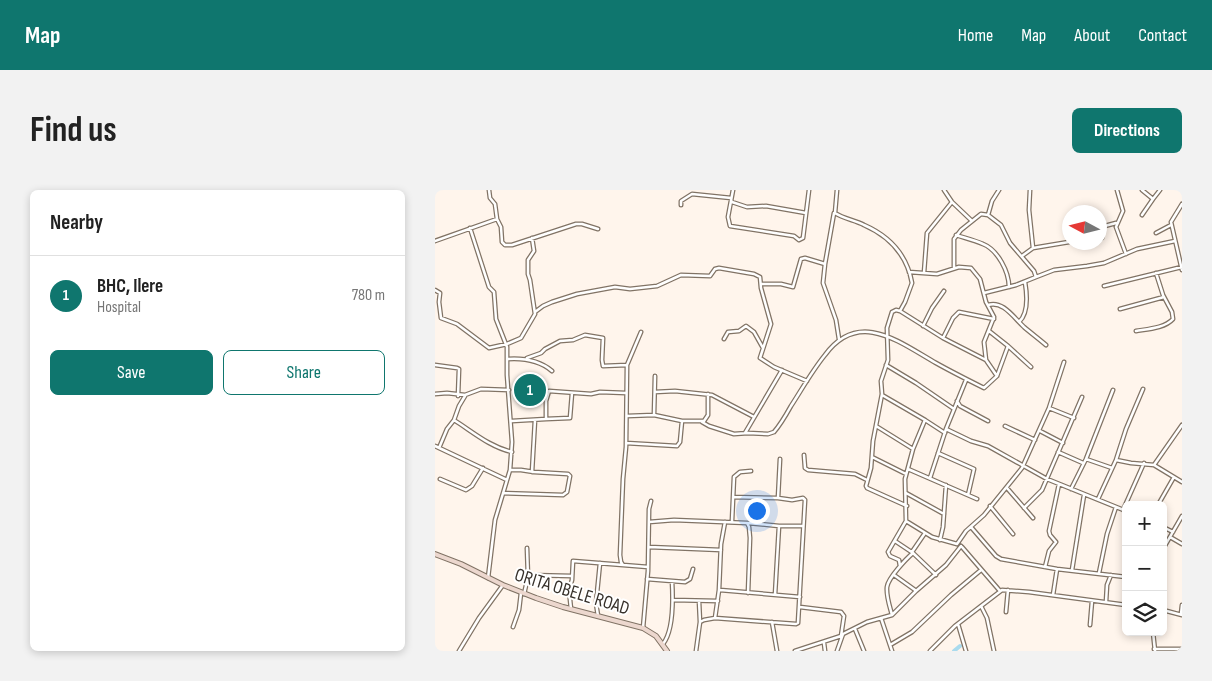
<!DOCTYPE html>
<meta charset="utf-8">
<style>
body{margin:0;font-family:"Sofia Sans Condensed",sans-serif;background:#f2f2f2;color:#222}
.controls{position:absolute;right:15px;bottom:15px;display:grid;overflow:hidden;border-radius:8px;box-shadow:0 2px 8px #0003}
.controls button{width:45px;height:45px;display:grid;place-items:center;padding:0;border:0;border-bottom:1px solid #e0e0e0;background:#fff;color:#222;font:25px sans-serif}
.compass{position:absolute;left:627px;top:15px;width:45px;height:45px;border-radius:50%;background:#fff;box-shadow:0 2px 8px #0003;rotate:277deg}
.you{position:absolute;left:321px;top:320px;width:18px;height:18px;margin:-12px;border:4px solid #fff;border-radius:50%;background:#1a73e8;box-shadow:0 0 0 8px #1a73e833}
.badge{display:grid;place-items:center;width:32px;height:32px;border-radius:50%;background:#0f766e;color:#fff;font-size:16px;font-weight:700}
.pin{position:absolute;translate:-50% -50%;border:2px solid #fff;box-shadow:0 1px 5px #0006}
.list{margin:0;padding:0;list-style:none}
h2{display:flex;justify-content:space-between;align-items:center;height:65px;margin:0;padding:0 20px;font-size:21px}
h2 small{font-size:16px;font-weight:400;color:#767676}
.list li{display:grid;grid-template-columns:32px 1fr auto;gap:15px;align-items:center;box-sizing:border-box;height:80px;padding:0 20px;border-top:1px solid #e0e0e0}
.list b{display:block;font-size:19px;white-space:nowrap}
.list p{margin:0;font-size:16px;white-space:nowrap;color:#767676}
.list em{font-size:16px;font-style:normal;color:#767676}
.actions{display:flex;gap:10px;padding:15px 20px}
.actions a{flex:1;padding:11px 0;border:1px solid #0f766e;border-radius:8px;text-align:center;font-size:18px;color:#0f766e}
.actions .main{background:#0f766e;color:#fff}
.icon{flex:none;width:28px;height:28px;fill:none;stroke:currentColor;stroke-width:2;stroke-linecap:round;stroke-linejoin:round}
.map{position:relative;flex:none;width:747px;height:461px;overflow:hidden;border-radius:8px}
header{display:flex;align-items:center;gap:30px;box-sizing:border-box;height:70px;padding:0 25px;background:#0f766e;color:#fff}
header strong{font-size:24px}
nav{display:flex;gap:28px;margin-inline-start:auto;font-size:18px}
.intro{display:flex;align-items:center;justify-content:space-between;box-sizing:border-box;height:120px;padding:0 30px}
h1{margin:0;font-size:35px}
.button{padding:12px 22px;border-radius:8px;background:#0f766e;color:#fff;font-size:18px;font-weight:700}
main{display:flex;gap:30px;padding:0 30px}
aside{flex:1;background:#fff;border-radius:8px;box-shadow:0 2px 8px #0003}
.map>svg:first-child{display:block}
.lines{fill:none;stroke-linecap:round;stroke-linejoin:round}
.river{stroke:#aadbee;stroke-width:4}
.minor-casing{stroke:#817365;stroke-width:5}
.secondary-casing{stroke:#817365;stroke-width:6}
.minor{stroke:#fff;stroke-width:2.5}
.secondary{stroke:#ecd7ce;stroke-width:4}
.labels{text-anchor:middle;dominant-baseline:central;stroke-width:4;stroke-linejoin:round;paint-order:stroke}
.street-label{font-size:19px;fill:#36302a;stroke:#fff}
</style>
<header>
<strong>Map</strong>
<nav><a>Home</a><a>Map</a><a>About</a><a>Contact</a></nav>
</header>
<div class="intro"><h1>Find us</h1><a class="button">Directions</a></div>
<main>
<aside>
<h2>Nearby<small></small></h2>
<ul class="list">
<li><span class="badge">1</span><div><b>BHC, Ilere</b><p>Hospital</p></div><em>780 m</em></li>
</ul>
<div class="actions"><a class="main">Save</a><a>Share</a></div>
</aside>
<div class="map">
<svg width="747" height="461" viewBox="0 0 747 461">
<rect width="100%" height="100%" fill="#fff5ec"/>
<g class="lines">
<path class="river" d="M519 461 525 456"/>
<g class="minor-casing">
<path id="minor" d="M54 0 55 8 60 14 62 29 66 37 67 52 70 55H77L141 34H147L163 39
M298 0 293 27 295 36 359 46 364 50 368 48 374 0
M402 0 400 23C409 29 420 30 429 35 454 46 472 65 477 93L470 112 465 121
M509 0 517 12 537 31
M682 0 688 21 681 37 691 64
M707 0 718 9 725 0
M296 10 297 12 312 17 331 16 371 23
M747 14 736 32 747 80
M246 15V11L257 4 296 8
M707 25 718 9
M35 38 54 97 59 102 61 129 72 157V185L77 252 75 280 60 330 53 388
M721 43 736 35
M521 45C530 48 539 50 548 54 563 60 574 82 574 97
M664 50 667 48 666 37 681 33
M0 51 62 29
M598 58 634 52
M587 66 598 58 594 20 595 0
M390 74 399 23
M519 78V49L526 40 546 24 553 25
M474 82 502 84 524 77 536 78 545 89 551 112 559 127 549 152 551 170
M489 83 492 43 517 12
M601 87 619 80 652 76 669 73 702 59 740 51
M326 94H346L358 97 366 69 370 68 390 74 388 93 401 130 404 149
M669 96 747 77
M0 100 5 103 4 112 6 128 22 134 54 158 72 154 86 148 100 124 95 90 93 84V70L99 61 97 48
M549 103 581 95 601 87 599 81 575 53 566 35 553 25 557 11 564 0
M553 115C568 110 579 128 589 137 596 143 604 149 611 155
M685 119 729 107
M100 122 108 116 117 112 142 104 180 97 195 99 222 96 246 85 275 86 280 79 284 78 319 84 325 87 326 98 336 134 325 168 339 177 372 191
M584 132C594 123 592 104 590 92
M488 136 497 118 509 101
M554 141 573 156 596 177
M701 141C713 139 730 138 738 129L737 122 728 105 721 83
M206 142 192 175 191 257 188 289 185 365 186 372 188 375 213 377
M508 148 518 128 524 122 559 129
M289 149 293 142 304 141 311 136 319 142 328 158
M92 168 106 163 110 159 125 151 138 150 150 145 168 148 167 170 168 176 192 175
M73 169C89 168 104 170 117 181
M0 175 22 178 24 179 23 206
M451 175 481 193 519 219
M220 202 240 201 277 205 319 227
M0 204 12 203 30 205 46 199 74 200
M447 205 490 230 478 259
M522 211 525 216 553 231
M614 218 639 228
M219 225 220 186
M192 226 219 225 247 231H269L273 225V204
M111 229 135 228 137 203
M19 230C38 242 55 257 77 262
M490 230 510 243
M77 231 111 229V211L114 201 156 204 165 202 191 203
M267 232 274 236 299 244 313 243 333 244 339 242C346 234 351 225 356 216 367 199 377 181 390 165 424 119 464 152 501 173 517 182 533 190 549 198L562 186 573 156
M441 236 478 259 470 289 471 331 453 362 455 366 464 370 465 376
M570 236 600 250
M511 239 536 251 553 256 612 289 691 321
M605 241 628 253
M310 243 347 180
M191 253 242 256 245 252 247 231
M0 256 72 290
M4 258 12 239 19 230 24 216 30 206
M623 262 648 273
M503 263 539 279 533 305
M369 265 370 278 373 280 420 284 432 290
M437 267 471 284
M651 269 677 278
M681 270 696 273 719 275 747 292
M719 275 747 235
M473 279 542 309
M97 282 100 230
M495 288 511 239 531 190
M5 289 31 300 37 296 48 278
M572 298 598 328
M636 299 651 269 678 200
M68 303 128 305 132 302 135 286 133 284 99 282 86 280H75
M471 303 509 324
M298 307 343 308
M663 309 681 270 691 239 708 199
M723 315 739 287
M472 316 432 298 431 296 436 278 438 251 447 204 446 191 453 170 452 138 457 122 461 120 465 121 508 148 551 170 562 186
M555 316 578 344
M589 318 607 300 647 207
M688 320 709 273
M297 331 299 287 305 282 316 281
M471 331 497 347 522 354
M214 332 239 330 312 333 314 337 315 348 313 403
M313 333 344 336H368
M536 337 561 366 566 369 622 379 691 387
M728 337 738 342
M735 347 747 354
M505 350 508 337 511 295
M460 351 478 363 501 385
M522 354 531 341 549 325 587 278 614 218 629 172
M214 357 286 360
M527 357 565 401
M728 359 747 326
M477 362 490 343
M610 377 614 361 621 352 615 345 614 341 624 294
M637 380 649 305
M664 383 672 344 681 317
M93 385 137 386
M459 385 480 400
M212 389 250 392 255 389 258 379
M285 400 365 407
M89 404 93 387 92 358
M340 405 344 336
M618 405 622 379
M238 410 283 411
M264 411 265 432
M671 412 672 395 676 385
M546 416 552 428 559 461
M136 419 134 400 137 390 138 371 188 375
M728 420 747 425
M571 422 573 400
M746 424 747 415
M457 425C455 417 451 406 452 397 453 388 471 369 478 363
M163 426 161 413 165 373
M280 428 284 400 286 354 290 332
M446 428 457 461
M337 432 342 461
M523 434 531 461
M655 435 657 411
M78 437 84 420 86 403
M208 438 213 381 214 319 216 311
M420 439 429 461
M718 442 720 461
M389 453 390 461
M228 454C239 440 238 408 237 391
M455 455 477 442 516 405 546 380
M719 459H747
M24 461 44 428 68 395
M261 461 265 432 269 430 280 428 361 434 363 433 370 310 368 308 357 310 343 308 345 269
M360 461 406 446 409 426 406 422 365 417
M402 461 408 444 432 432 457 425 481 401 511 375 526 356
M495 461 520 436 567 400 594 402 691 415"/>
</g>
<g class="secondary-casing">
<path id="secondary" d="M0 364 26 374 68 395 101 408 128 417 208 438 221 446 232 461"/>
</g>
<use href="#minor" class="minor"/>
<use href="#secondary" class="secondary"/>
</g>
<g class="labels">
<g class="street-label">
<text transform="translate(137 402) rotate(17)">ORITA OBELE ROAD</text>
</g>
</g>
</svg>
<div class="controls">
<button>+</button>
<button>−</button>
<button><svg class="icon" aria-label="layers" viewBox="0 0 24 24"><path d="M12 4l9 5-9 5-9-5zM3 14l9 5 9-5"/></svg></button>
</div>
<svg class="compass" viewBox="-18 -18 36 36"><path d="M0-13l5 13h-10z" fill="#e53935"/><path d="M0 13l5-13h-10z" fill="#767676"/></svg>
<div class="you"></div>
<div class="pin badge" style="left:95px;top:200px">1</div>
</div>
</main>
